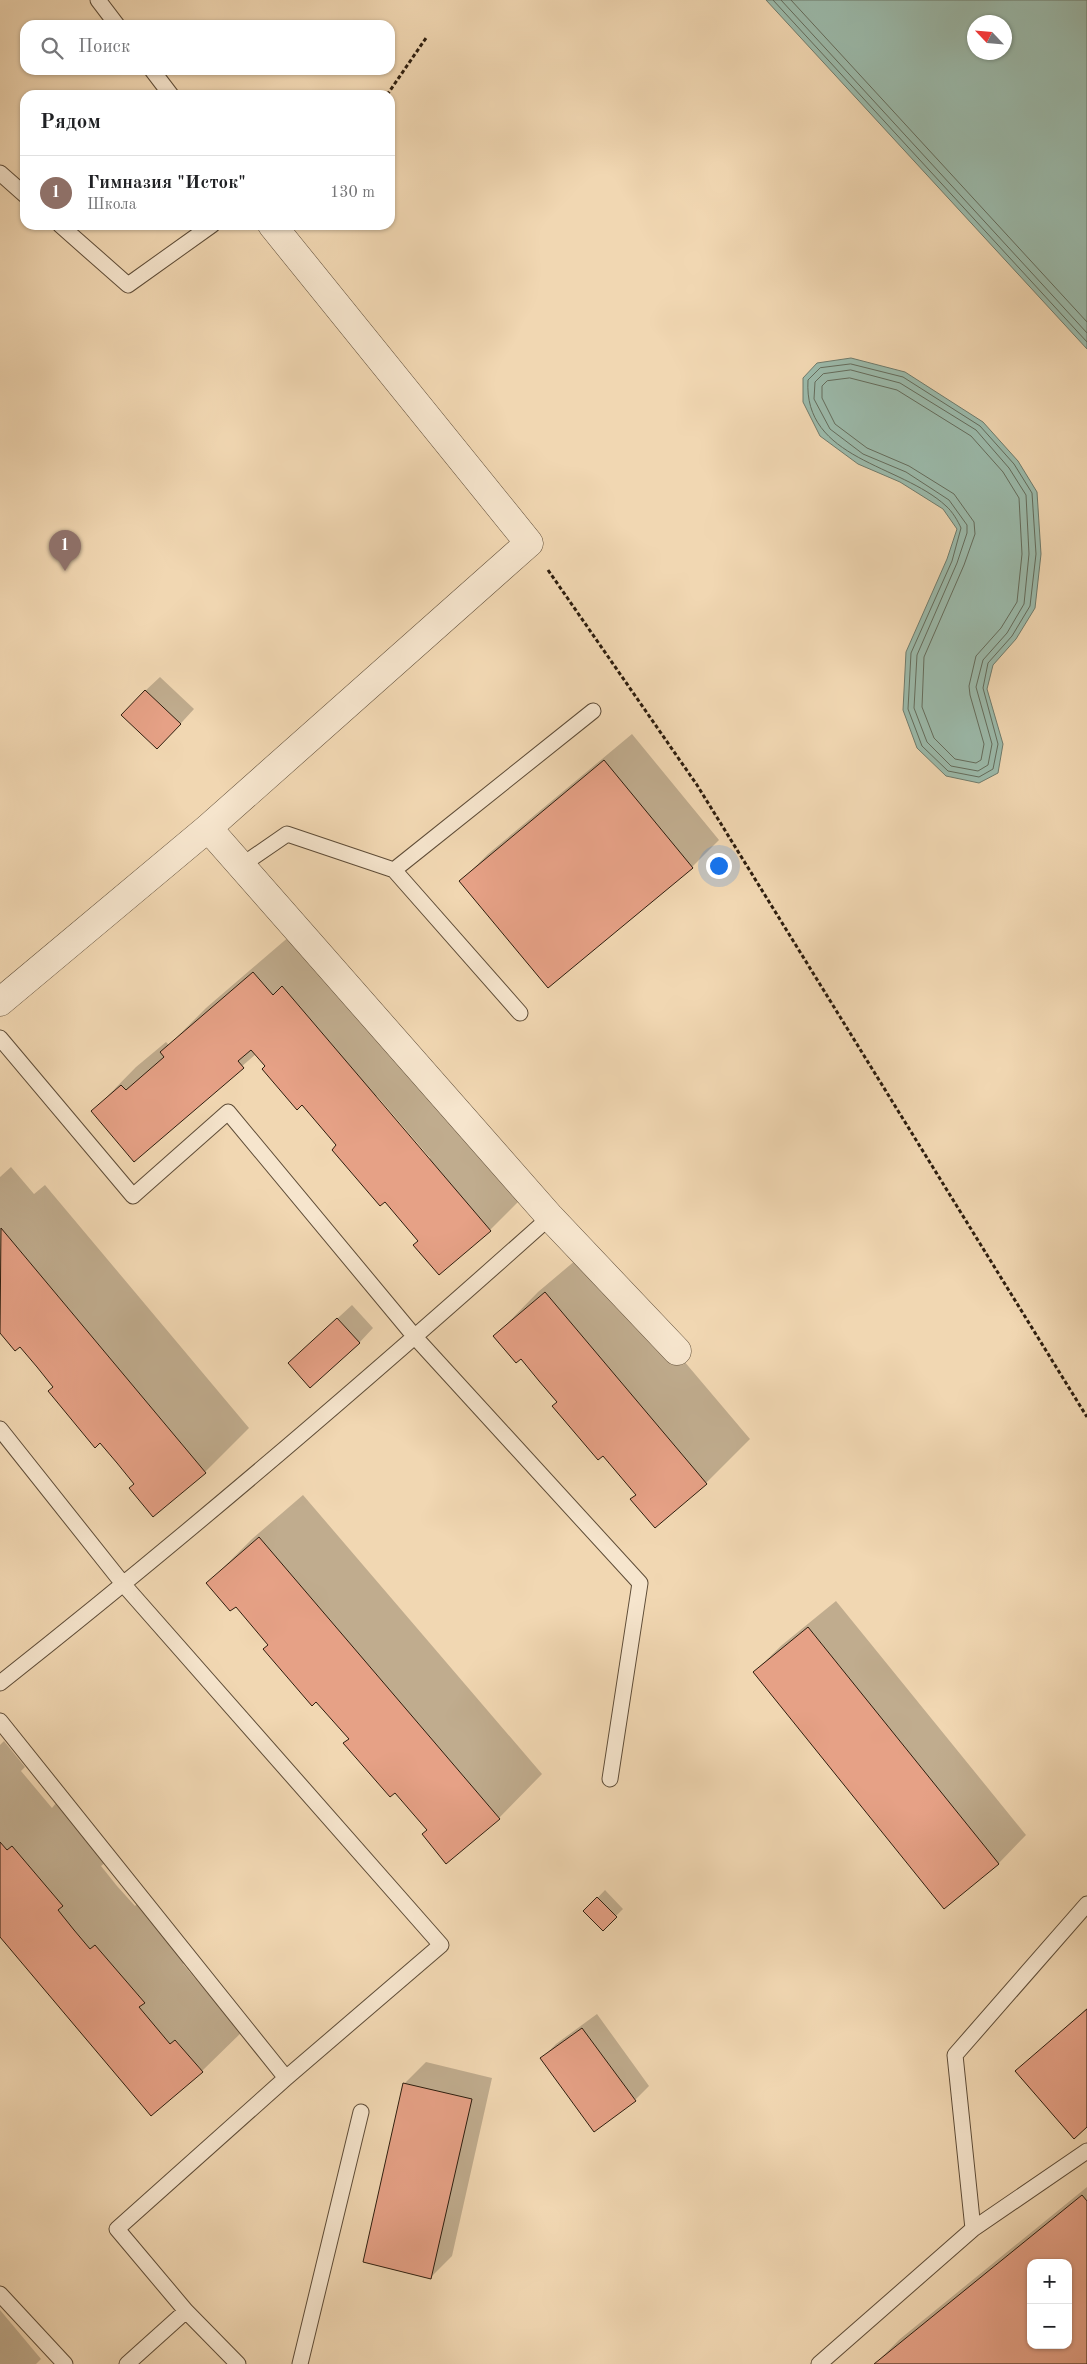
<!DOCTYPE html>
<html lang="ru">
<meta charset="utf-8">
<style>
body{margin:0;font-family:"Old Standard TT",serif;background:#f6f6f6;color:#202124}
.controls{position:absolute;right:15px;bottom:15px;display:grid;overflow:hidden;border-radius:10px;box-shadow:0 1px 4px #0004}
.controls button{width:45px;height:45px;display:grid;place-items:center;padding:0;border:0;border-bottom:1px solid #e0e0e0;background:#fff;color:#202124;font:25px sans-serif}
.compass{position:absolute;left:967px;top:15px;width:45px;height:45px;border-radius:50%;background:#fff;box-shadow:0 1px 4px #0004;rotate:296deg}
.you{position:absolute;left:718px;top:865px;width:18px;height:18px;margin:-12px;border:4px solid #fff;border-radius:50%;background:#1a73e8;box-shadow:0 0 0 8px #1a73e833}
.badge{display:grid;place-items:center;width:32px;height:32px;border-radius:50%;background:#db2777;color:#fff;font-size:16px;font-weight:700}
.pin{position:absolute;translate:-50% -41px;filter:drop-shadow(0 1px 2px #0008)}
.pin::after{content:'';position:absolute;top:26px;width:18px;height:15px;background:inherit;clip-path:polygon(0 0,100% 0,50% 100%)}
.list{margin:0;padding:0;list-style:none}
h2{display:flex;justify-content:space-between;align-items:center;height:65px;margin:0;padding:0 20px;font-size:21px}
h2 small{font-size:16px;font-weight:400;color:#757577}
.list li{display:grid;grid-template-columns:32px 1fr auto;gap:15px;align-items:center;box-sizing:border-box;height:75px;padding:0 20px;border-top:1px solid #e0e0e0}
.list b{display:block;font-size:19px;white-space:nowrap}
.list p{margin:0;font-size:16px;white-space:nowrap;color:#757577}
.list em{font-size:16px;font-style:normal;color:#757577}
.icon{flex:none;width:28px;height:28px;fill:none;stroke:currentColor;stroke-width:2;stroke-linecap:round;stroke-linejoin:round}
.map{position:relative;flex:none;width:1087px;height:2364px;overflow:hidden}
.search{position:absolute;background:#fff;box-shadow:0 1px 4px #0004;left:20px;top:20px;width:375px;height:55px;display:flex;align-items:center;gap:12px;box-sizing:border-box;padding:0 18px;border-radius:15px;color:#757577;font-size:19px}
.panel{position:absolute;background:#fff;box-shadow:0 1px 4px #0004;left:20px;top:90px;width:375px;height:140px;border-radius:15px}
.map>svg:first-child{display:block}
.water{fill:#9bbaab;stroke:#6f7b6c;fill-rule:evenodd}
.shadow{fill:#0003;fill-rule:evenodd}
.lines{fill:none;stroke-linecap:round;stroke-linejoin:round}
.shore{stroke:#646c5c;stroke-width:1}
.building{fill:#e6a186;stroke:#2d1d0e;fill-rule:evenodd}
.service-casing{stroke:#5e4c37;stroke-width:17}
.minor-casing{stroke:#5e4c37;stroke-width:29}
.path{stroke:#2d1d0e;stroke-width:3;stroke-dasharray:4 2.5;stroke-linecap:butt}
.service{stroke:#f6e5cd;stroke-width:15}
.minor{stroke:#f6e5cd;stroke-width:28}
</style>
<div class="map">
<svg width="1087" height="2364" viewBox="0 0 1087 2364">
<rect width="100%" height="100%" fill="#f1d7b2"/>
<filter id="stains"><feTurbulence type="fractalNoise" baseFrequency=".004" numOctaves="4"/><feColorMatrix values="0 0 0 0 .2 0 0 0 0 .09 0 0 0 0 .02 0 0 0 .5 -.17"/></filter>
<radialGradient id="worn" r=".72"><stop offset=".6" stop-color="#630" stop-opacity="0"/><stop offset="1" stop-color="#630" stop-opacity=".3"/></radialGradient>
<path class="water" d="M766 0H1087V349ZM974 22H1004V52H974Z
M851 358 905 372 983 422 1018 461 1037 492 1041 554 1035 608 1016 639 993 665 987 689 1003 744 998 773 979 783 946 776 917 748 903 710 906 652 947 559 957 529 943 509 900 482 858 464 820 436 803 402V378L817 363Z"/>
<path class="shadow" d="M160 677 194 709 172 733 145 691Z
M632 734 719 840 692 867 461 881 488 854Z
M298 929 534 1186 490 1230 420 1241 302 1104 256 1054 134 1160 93 1111 136 1067 166 1042 169 1045 206 1008ZM377 1096 430 1158 429 1160 375 1098Z
M11 1167 34 1194 45 1185 249 1428 205 1472 135 1483 20 1345 15 1349 0 1331V1177Z
M589 1249 750 1439 706 1483 655 1526 637 1494 521 1357 495 1336 538 1292Z
M352 1305 373 1328 359 1343 289 1363Z
M303 1495 542 1774 499 1818 428 1830 236 1605 208 1583 252 1539Z
M836 1601 1026 1835 999 1863 944 1907 754 1672 782 1645Z
M4 1741 25 1767 21 1771 52 1808 56 1803 106 1862 101 1866 117 1886 135 1906 139 1902 187 1959 183 1964 214 2001 220 1997 246 2028 202 2071 0 1935V1745Z
M605 1890 623 1909 603 1929 585 1911Z
M1087 2008V2126L1017 2071Z
M597 2014 649 2086 635 2100 542 2058 556 2044Z
M426 2062 492 2078 452 2256 431 2277 405 2083Z
M1087 2187V2364H875L900 2339ZM1031 2263H1068V2345H1031Z
M0 2310 41 2359 36 2364H0Z"/>
<g class="lines">
<path class="shore" d="M773 0 1087 342
M781 0 1087 333
M791 0 1087 322
M851 364 903 377 980 426 1014 464 1032 493 1036 554 1030 606 1012 636 988 663 983 688 998 744 993 769 979 777 948 771 922 746 908 709 911 653 952 561 961 528C958 521 952 511 946 506 901 464 803 460 808 380L820 368Z
M851 370 900 383 976 430 1009 468 1026 495 1029 554 1024 604 1007 633 983 660 976 687 992 744 988 765 978 771 951 766 927 742 914 708 917 655 957 563 967 533V525L949 500 906 472 863 454 830 429 814 399 815 382 823 374Z
M850 378 897 390 971 436 1003 472 1019 498 1022 554 1017 602 1001 628 976 656 969 686 970 695 984 744 981 760 976 763 955 759 934 738 922 707 924 657 964 565 975 534 974 522 954 494 909 466 867 448 835 424 822 398V386L827 381Z"/>
</g>
<path class="building" d="M145 690 181 724 157 749 121 715Z
M604 760 693 868 548 988 459 881Z
M253 972 273 995 282 986 491 1231 439 1275 413 1245 418 1241 385 1202 380 1206 332 1150 336 1145 302 1105 297 1110 262 1069 265 1066 251 1050 238 1061 244 1068 134 1162 91 1111 121 1085 126 1090 164 1057 160 1052Z
M1 1228 206 1473 153 1517 129 1488 134 1484 117 1463 100 1443 95 1448 48 1391 53 1387 37 1367 20 1347 15 1351 0 1333Z
M545 1292 707 1484 655 1528 630 1499 636 1495 603 1456 598 1460 552 1406 557 1402 539 1381 521 1359 516 1363 493 1336Z
M337 1318 360 1343 310 1388 288 1363Z
M259 1537 500 1819 446 1864 422 1834 427 1830 395 1793 390 1797 343 1743 349 1739 316 1702 312 1706 263 1649 268 1645 236 1607 230 1611 206 1583Z
M808 1627 999 1864 944 1909 753 1672Z
M0 1842 7 1850 12 1846 63 1906 58 1910 74 1930 90 1949 95 1945 145 2003 139 2007 170 2044 175 2040 203 2072 151 2116 0 1937Z
M597 1897 617 1917 603 1931 583 1911Z
M1087 2009V2127L1074 2139 1015 2071Z
M582 2028 636 2101 594 2132 540 2058Z
M403 2083 472 2099 431 2279 363 2262Z
M1082 2195 1087 2201V2364H874ZM1031 2263H1068V2345H1031Z"/>
<g class="lines">
<g class="service-casing">
<path id="service" d="M98 0 117 25
M152 70 171 95
M0 173 25 195
M60 225 128 285 212 225
M242 865 287 834 394 870 593 711
M394 870 520 1013
M0 1038 133 1196 228 1112 415 1337 640 1583 610 1779
M0 1429 124 1585 441 1945 286 2078 117 2229 186 2311
M0 1683C189 1534 371 1377 550 1217
M0 1721 286 2078
M973 2229 955 2055 1087 1904
M0 2294 65 2364
M127 2364 186 2311 238 2364
M300 2364 361 2112
M819 2364 973 2229 1087 2151"/>
</g>
<g class="minor-casing">
<path id="minor" d="M208 828 529 543 272 225
M0 1002 208 828 550 1217 677 1351"/>
</g>
<path class="path" d="M387 95 426 38
M548 570 697 785 1087 1417"/>
<use href="#service" class="service"/>
<use href="#minor" class="minor"/>
</g>
<rect width="100%" height="100%" filter="url(#stains)"/>
<rect width="100%" height="100%" fill="url(#worn)"/>
</svg>
<div class="controls">
<button>+</button>
<button>−</button>
</div>
<svg class="compass" viewBox="-18 -18 36 36"><path d="M0-13l5 13h-10z" fill="#e53935"/><path d="M0 13l5-13h-10z" fill="#757577"/></svg>
<div class="you"></div>
<div class="pin badge" style="left:65px;top:571px;background:#8d6e63">1</div>
<div class="search"><svg class="icon" aria-label="search" viewBox="0 0 24 24"><circle cx="10" cy="10" r="6"/><path d="M15 15l6 6"/></svg>Поиск</div>
<section class="panel">
<h2>Рядом<small></small></h2>
<ul class="list">
<li><span class="badge" style="background:#8d6e63">1</span><div><b>Гимназия &quot;Исток&quot;</b><p>Школа</p></div><em>130 m</em></li>
</ul>
</section>
</div>
